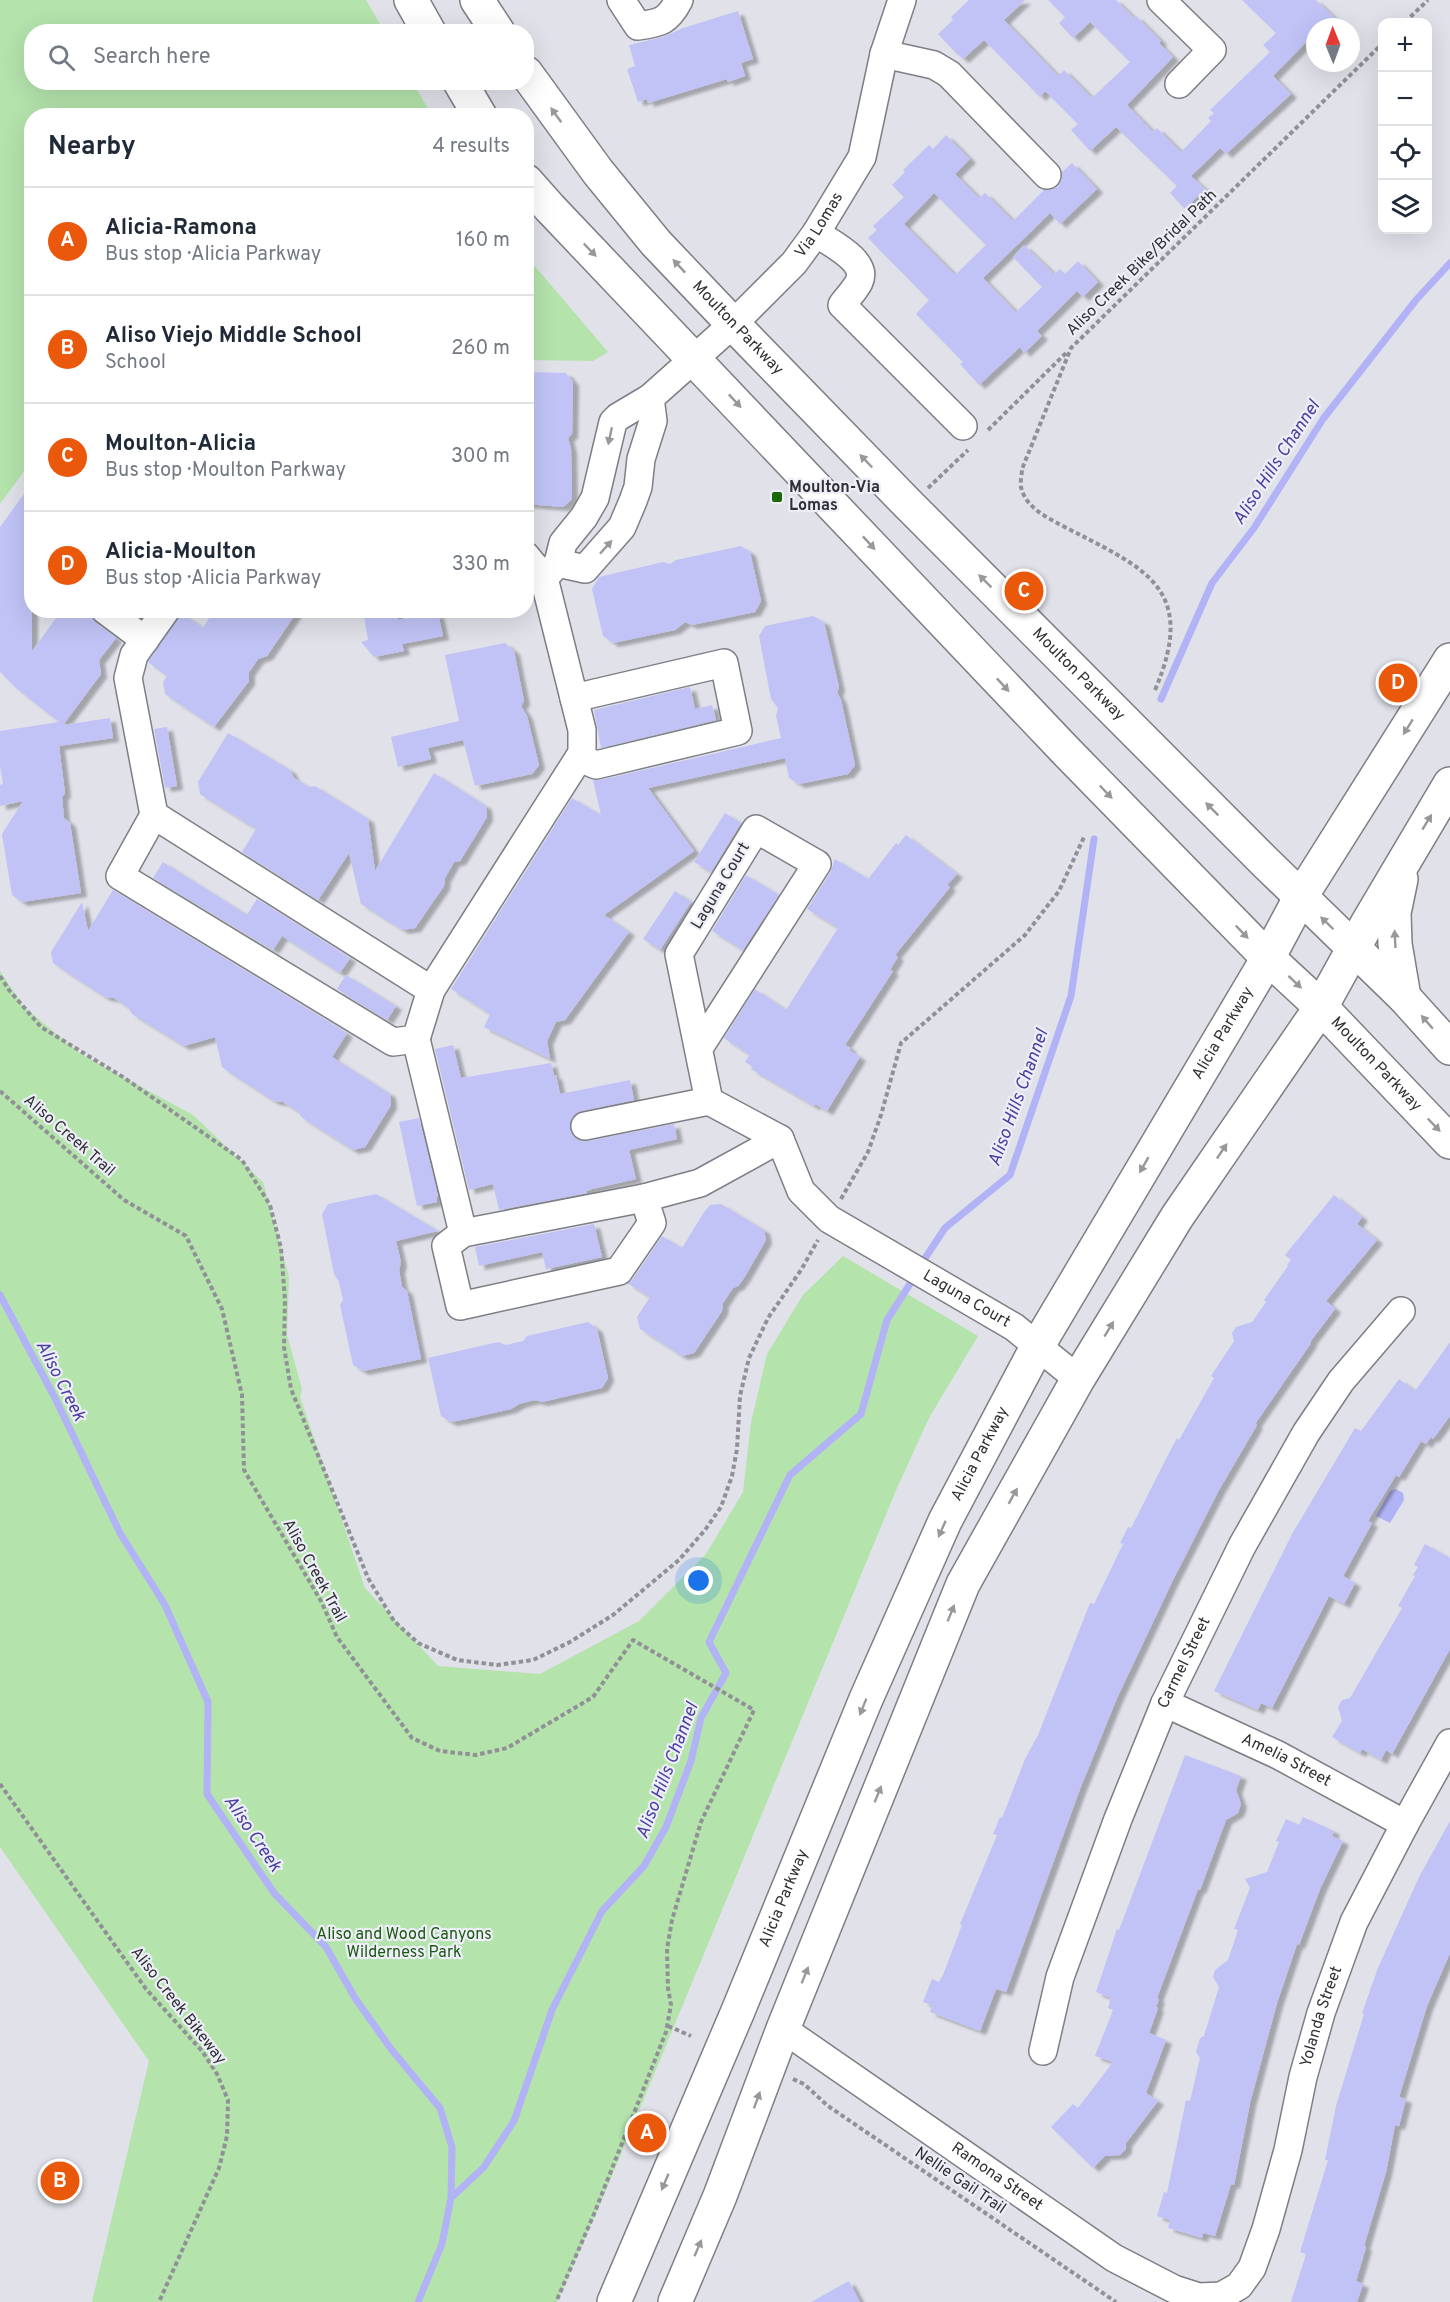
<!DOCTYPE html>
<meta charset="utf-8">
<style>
body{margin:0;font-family:Overpass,sans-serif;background:#f6f6f7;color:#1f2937}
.controls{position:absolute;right:18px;top:18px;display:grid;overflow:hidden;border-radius:12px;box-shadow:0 6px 24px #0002}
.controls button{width:54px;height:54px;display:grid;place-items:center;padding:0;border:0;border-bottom:2px solid #e0e1e3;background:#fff;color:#1f2937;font:30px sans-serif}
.compass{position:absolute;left:1306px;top:18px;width:54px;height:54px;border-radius:50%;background:#fff;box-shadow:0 6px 24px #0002;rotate:359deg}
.you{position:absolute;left:699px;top:1581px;width:21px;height:21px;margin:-15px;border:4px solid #fff;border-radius:50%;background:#1a73e8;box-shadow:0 0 0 9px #1a73e833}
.badge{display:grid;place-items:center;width:39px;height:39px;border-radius:50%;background:#ea580c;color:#fff;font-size:20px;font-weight:700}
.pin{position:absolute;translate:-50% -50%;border:3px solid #fff;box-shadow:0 2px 6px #0006}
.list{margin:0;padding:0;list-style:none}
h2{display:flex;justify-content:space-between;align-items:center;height:78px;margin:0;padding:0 24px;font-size:26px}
h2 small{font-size:20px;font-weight:400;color:#747a83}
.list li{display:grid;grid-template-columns:39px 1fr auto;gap:18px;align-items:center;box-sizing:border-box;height:108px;padding:0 24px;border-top:2px solid #e0e1e3}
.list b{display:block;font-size:22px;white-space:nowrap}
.list p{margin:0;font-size:20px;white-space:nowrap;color:#747a83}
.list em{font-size:20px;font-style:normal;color:#747a83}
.icon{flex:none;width:33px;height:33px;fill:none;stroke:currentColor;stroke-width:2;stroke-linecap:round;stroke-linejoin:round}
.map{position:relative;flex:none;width:1450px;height:2302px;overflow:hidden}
.search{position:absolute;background:#fff;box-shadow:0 6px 24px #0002;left:24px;top:24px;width:510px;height:66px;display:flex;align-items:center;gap:15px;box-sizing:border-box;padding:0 21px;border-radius:24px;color:#747a83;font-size:22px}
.panel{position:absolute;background:#fff;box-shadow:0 6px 24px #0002;left:24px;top:108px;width:510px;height:510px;border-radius:24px}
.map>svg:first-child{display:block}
.green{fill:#b4e3ac}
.water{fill:#b1b3f6}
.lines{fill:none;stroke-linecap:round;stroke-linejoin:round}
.stream{stroke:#b1b3f6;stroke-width:7}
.building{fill:#c1c3f6;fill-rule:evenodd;filter:url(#shadow)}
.minor-casing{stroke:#7d7e86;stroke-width:30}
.major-casing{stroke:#7d7e86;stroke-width:36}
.path{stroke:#909096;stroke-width:4;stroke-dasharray:4.5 3;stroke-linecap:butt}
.minor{stroke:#fff;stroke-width:27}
.major{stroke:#fff;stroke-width:33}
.oneway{fill:#98989a}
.poi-dot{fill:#196808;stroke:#edeef7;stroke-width:2}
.labels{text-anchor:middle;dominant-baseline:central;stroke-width:4.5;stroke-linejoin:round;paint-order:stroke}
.street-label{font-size:16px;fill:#313135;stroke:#edeef7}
.poi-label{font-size:16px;font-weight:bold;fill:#313135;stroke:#edeef7;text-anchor:start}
.park-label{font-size:16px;fill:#1c5912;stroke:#edeef7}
.water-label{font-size:18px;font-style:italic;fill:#4a40a0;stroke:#edeef7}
</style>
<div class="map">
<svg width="1450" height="2302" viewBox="0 0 1450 2302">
<defs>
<filter id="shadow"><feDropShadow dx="6" dy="4" stdDeviation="1.5" flood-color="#0004"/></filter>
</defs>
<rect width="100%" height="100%" fill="#e0e1e9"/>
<path class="green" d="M0 0H366L384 31 32 32V82L413 83 432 115 32 116 31 462 0 504Z
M527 257 608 352 593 361 527 360Z
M0 971 23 1006 79 1053 193 1115 263 1182 289 1277 287 1335 302 1389 300 1397 365 1588 438 1666 540 1674 639 1621 706 1554 743 1492 751 1423 767 1354 803 1295 843 1256 978 1336 929 1418 897 1488 609 2183 557 2302H92L149 2061 0 1847Z"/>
<path class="water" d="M1396 1489 1403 1493 1404 1500 1390 1523 1376 1516 1390 1491Z"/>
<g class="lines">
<path class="stream" d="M1161 699 1212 583 1254 528 1323 419 1416 300 1450 263
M920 1266 945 1228 1010 1175 1071 996 1094 839
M0 1295 55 1398 120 1533 165 1605 208 1702 207 1794 274 1893 326 1947 355 1998 391 2049 440 2108 452 2147 451 2198 442 2244 418 2302
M451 2198 484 2167 514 2121 552 2010 602 1911 644 1866 666 1827 691 1761 701 1718 726 1673 709 1642 790 1475 861 1414 887 1320 915 1276"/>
</g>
<path class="building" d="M969 0H1025L1004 20 1058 76 1064 70 1092 98 1130 62 1090 22 1073 38 1059 23 1065 17 1048 0H1116L1134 18 1136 16 1161 41 1159 43 1173 57 1127 105 1153 132 1157 128 1181 152 1211 121 1208 118 1214 113 1210 110 1270 52 1263 45 1276 33 1242 0H1316L1344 27H1315V33L1273 76 1291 94 1226 154 1220 148 1191 176 1205 189 1185 209 1170 193 1177 186 1116 127 1090 151 1071 130 1078 124 1045 91 1040 97 984 40 963 59 955 52 938 34 953 20 951 17Z
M738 11 753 59 741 63 745 76 728 82 727 79 648 103 647 99 638 102 627 69 635 66 629 45 663 37 683 28Z
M946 135 970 159 955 174 979 198 985 193 1013 221 1044 190H1051L1058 186 1062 180V172L1072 163 1097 189 1060 224 1050 213 983 278 1016 312 1042 287 1013 257 1024 245 1054 274 1060 269 1065 274 1078 261 1098 282 1083 297 1077 291 1037 331 1042 336 1024 353 1020 347 979 385 960 364 963 362 916 314 929 300 868 238 877 230 873 226 904 197 892 185 905 172 903 170 929 145 933 149ZM934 193 986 245 955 275 904 224Z
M526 372 566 373 573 382 572 434 568 438 571 449 572 499 563 507 526 504Z
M32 483V651L62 610H90L95 622 116 638 99 660 101 674 63 725 110 718 113 738 59 746 65 793 62 797 64 818 70 823 81 893 22 902 12 895 2 834 23 801 0 806V785L3 784 0 766V731L59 722 16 688 0 672V527Z
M741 546 750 552 761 601 755 612 692 625 685 622 675 630 613 643 603 636 592 589 599 577 663 562 670 564 676 560Z
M214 610H298L267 656 258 659 249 672V681L214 727 165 694 163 682 167 676 148 662 181 613 203 628Z
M363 610H398V620L438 613 443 636 402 644 404 651 374 657 361 642 368 640Z
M813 616 824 622 839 687 837 693 841 700 855 765 848 774 799 784 789 778 785 758 648 788 694 851 604 915 629 932 565 1020 556 1022 547 1041 550 1059 484 1027 490 1014 451 989 572 798 601 815 593 780H600L781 738 776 716 778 708 771 699 759 636 765 626Z
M505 643 514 651 524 701 521 706 527 716 539 765 532 774 475 786 463 740 428 748 431 759 398 767 391 737 459 721 445 655Z
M690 687 695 709 712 705 716 720 601 748 594 710Z
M167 727 177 786 165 788 154 729Z
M228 733 290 770 294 778 309 787 315 786 368 819 375 871 434 773 486 806 487 817 460 861 454 862 445 878 444 886 415 928 403 930 361 904 349 853 318 900 242 852 256 829 200 794 198 782Z
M725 813 741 823 711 872 694 862Z
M906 835 957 874 947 885 950 887 895 955 898 957 890 970 893 971 845 1045 851 1048 849 1050 860 1057 827 1111 815 1104 814 1106 751 1069 753 1067 745 1062 750 1055 724 1038 755 989 786 1010 838 928 807 909 830 873 835 859 868 879 896 843 898 845Z
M163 862 247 915 257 899 350 958 340 973 282 936 273 950 153 878Z
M746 875 779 895 743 950 712 931Z
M113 890 347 1033 332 1057 390 1094 391 1105 365 1147 353 1150 301 1117 299 1112 283 1102 274 1101 232 1074 222 1067 215 1037 184 1046 132 1014 129 1008 114 998 105 997 53 963 51 952 82 902 88 931Z
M675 891 691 902 660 950 643 939Z
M346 975 396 1006 387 1020 337 989Z
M453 1045 461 1078 551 1063 554 1076 556 1075 560 1094 630 1080 634 1100 582 1111 574 1115 570 1122V1130L574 1137 579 1141H588L674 1124 677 1139 629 1150 636 1179 592 1189 587 1191V1193L499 1210 493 1184 469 1190 435 1049Z
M419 1118 438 1196 436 1197 437 1202 417 1206 399 1122Z
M376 1194 438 1231 396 1241 401 1262 399 1270 402 1287 407 1291 421 1359 363 1371 353 1365 340 1305 343 1300 339 1282 334 1274 322 1214 328 1204Z
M1334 1195 1362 1217 1357 1224 1377 1240 1326 1301 1335 1309 1310 1342 1311 1343 1255 1424 1257 1425 1219 1490 1173 1580 1117 1698 1080 1789 1006 1992 996 1989 980 2031 930 2012 932 2005 923 2002 932 1979 939 1982 943 1975 962 1925 960 1924 997 1835 993 1834 1000 1817 1002 1818 1025 1759 1038 1735 1090 1603 1094 1604 1123 1544 1120 1543 1128 1527 1131 1528 1168 1455 1177 1438 1179 1440 1214 1378 1211 1376 1234 1341 1232 1333 1236 1327 1252 1322 1266 1302 1264 1300 1288 1266 1287 1265 1291 1260 1285 1255Z
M721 1204 764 1230 766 1240 744 1278 738 1286 733 1288 723 1303 722 1311 694 1353 682 1356 640 1329 637 1317 650 1297 627 1283 632 1280 662 1236 682 1248 704 1212 710 1205Z
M594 1224 602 1257 546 1269 542 1252 479 1266 475 1247Z
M588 1322 597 1329 608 1378 602 1388 542 1402 534 1400 519 1404 511 1409 462 1420 451 1422 441 1416 428 1358 498 1342 506 1345 523 1341 527 1336Z
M1450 1342V1416L1433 1439 1431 1437 1426 1444 1421 1441 1399 1477 1396 1475 1368 1521 1372 1523 1343 1576 1355 1583 1344 1604 1329 1596 1272 1708 1261 1703 1258 1710 1214 1691 1292 1534 1355 1428 1361 1431 1399 1379 1415 1391Z
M1425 1544 1450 1558V1649L1392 1754 1386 1750 1381 1760 1362 1749 1360 1753 1332 1737 1342 1721 1338 1707 1342 1700 1350 1698 1402 1608 1398 1606 1415 1576 1413 1575 1418 1567 1414 1565Z
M1185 1755 1241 1776 1236 1790 1241 1804 1238 1813 1226 1820 1200 1890 1198 1889 1157 1998 1159 1999 1156 2007 1158 2008 1149 2033 1166 2040 1146 2093 1158 2101 1126 2143V2149L1120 2155 1105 2156 1093 2168 1051 2127 1073 2104 1078 2108 1113 2062 1095 2056 1113 2010 1108 2008 1111 1998 1096 1992 1117 1929 1119 1930Z
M1303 1817 1334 1831 1332 1836 1343 1841 1320 1889 1299 1945 1297 1944 1277 2003 1250 2103 1234 2185 1231 2184 1215 2236 1203 2233 1202 2238 1168 2228 1170 2220 1157 2216 1164 2192 1167 2193 1186 2100 1190 2101 1200 2058 1196 2052 1200 2038 1204 2036 1219 1987 1213 1977 1215 1970 1228 1960 1238 1930 1234 1929 1250 1888 1245 1879 1267 1872 1279 1842 1276 1841 1286 1819 1299 1825Z
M1450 1821V1953L1427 2006 1399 2097 1406 2099 1399 2126 1395 2125 1386 2172 1364 2246 1366 2247 1356 2281 1363 2284 1357 2302H1291L1306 2254 1300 2252 1328 2160H1325L1336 2106 1364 2014 1362 2013 1378 1968 1419 1877Z
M849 2281 860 2302H811Z"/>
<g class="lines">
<g class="minor-casing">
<g id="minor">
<path d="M621 0 638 26C661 23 668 21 679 0"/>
<path d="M1161 0 1212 50 1179 84"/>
<path d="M884 54 934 65 949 74 1047 175"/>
<path d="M816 233C830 243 869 261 859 282 855 290 847 298 842 305L963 426"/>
<path d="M558 563 585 569 622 527 633 501 638 487 641 459 653 421 650 398"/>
<path id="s1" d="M544 578 558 563 563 543 584 517 595 498 613 422 618 417 650 398 733 324 794 263 816 233 862 157 884 54 902 0"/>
<path d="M105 610 145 640"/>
<path d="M166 610 134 655 128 678 154 815 120 876 393 1042 416 1039 431 990 582 753V730L544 578 526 556"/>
<path d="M574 698 724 663 738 731 596 765 579 758"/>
<path d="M154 815 431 990"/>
<path d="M416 1039 463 1233 446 1246 460 1306 619 1271 652 1223 644 1198"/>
<path id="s2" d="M699 1048 817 864 756 829 679 954 709 1101 780 1139 801 1191 829 1219 1014 1327 1078 1379"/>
<path d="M585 1126 709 1101"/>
<path d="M463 1233 644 1198 700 1183 780 1139"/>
<path id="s3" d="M1165 1703 1278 1755 1405 1824"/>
<path id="s4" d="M783 2029 1114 2258 1174 2289 1199 2297 1221 2296 1239 2286 1252 2268 1266 2229 1288 2150 1303 2077 1321 2013 1354 1922 1405 1824 1450 1743"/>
<path id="s5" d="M1043 2051 1060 1977 1118 1819 1165 1703 1242 1546 1306 1433 1341 1381 1401 1311"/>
</g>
</g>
<g class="major-casing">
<g id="major">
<path d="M411 0 429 32"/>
<path d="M477 0 498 32"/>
<path id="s6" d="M526 73 598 172 656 243 733 324 907 503 1265 862 1404 997 1450 1048"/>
<path d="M460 82 480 116"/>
<path id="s7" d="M526 181 550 208 1065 750 1268 958 1321 1007 1450 1142"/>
<path d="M1401 879 1394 913 1395 944 1404 997"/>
<path id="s8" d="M614 2302 738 2011 866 1699 945 1521 1037 1347 1268 958 1300 898 1450 660"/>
<path d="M675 2302 720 2196 783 2029 963 1584 1078 1379 1177 1217 1321 1007 1367 924 1450 784"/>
</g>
</g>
<path class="path" d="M1405 22 1428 0
M988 430 1068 351
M928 488 968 450
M1155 690C1200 585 1141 567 1059 524 1044 516 1025 506 1021 487 1020 482 1022 474 1022 469L1071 348 1382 44
M0 976 9 990 41 1027 123 1077 242 1160 270 1205 281 1248 285 1300 284 1347 291 1389 368 1578 394 1621 418 1643 457 1660 497 1665 533 1660 570 1642 613 1615 679 1560 705 1530 721 1507 732 1476 737 1449 740 1396 749 1358 768 1318 801 1270 818 1240
M0 1091 124 1200 186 1236 222 1309 242 1395 244 1470 321 1601 337 1637 412 1738 440 1751 476 1755 507 1748 593 1697 633 1640 754 1710 701 1822 672 1920 667 1949 668 1988 671 2005 666 2032 594 2214 556 2302
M841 1199 868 1152 881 1115 901 1043 1025 935 1059 891 1085 835
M0 1784 146 1989 202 2051 217 2074 228 2100 227 2136 219 2168 159 2302
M668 2026 691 2036
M793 2079 804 2084 828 2106 1116 2302"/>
<use href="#minor" class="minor"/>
<use href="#major" class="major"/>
</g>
<defs><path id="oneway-solid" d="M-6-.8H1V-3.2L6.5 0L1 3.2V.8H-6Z" transform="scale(1.5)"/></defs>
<g class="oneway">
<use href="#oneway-solid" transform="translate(556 115) rotate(-126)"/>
<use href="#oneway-solid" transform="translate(590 250) rotate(46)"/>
<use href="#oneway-solid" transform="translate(679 266) rotate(-133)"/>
<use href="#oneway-solid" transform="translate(735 401) rotate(47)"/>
<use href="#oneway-solid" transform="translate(610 436) rotate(102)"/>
<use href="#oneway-solid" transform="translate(866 461) rotate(-134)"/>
<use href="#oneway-solid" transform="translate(869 543) rotate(47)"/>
<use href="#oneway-solid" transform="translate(606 547) rotate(-48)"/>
<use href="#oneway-solid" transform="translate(985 581) rotate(-135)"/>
<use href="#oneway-solid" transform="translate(1003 685) rotate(47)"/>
<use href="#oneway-solid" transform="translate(1408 727) rotate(122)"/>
<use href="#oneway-solid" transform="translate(1106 792) rotate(46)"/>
<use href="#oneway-solid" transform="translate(1212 809) rotate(-135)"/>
<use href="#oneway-solid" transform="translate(1427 822) rotate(-59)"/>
<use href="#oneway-solid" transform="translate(1327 923) rotate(-136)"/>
<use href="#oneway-solid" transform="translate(1242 932) rotate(46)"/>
<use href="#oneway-solid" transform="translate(1395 939) rotate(-93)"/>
<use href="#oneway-solid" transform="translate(1295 982) rotate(43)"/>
<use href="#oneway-solid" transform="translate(1427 1022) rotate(-131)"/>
<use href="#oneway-solid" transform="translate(1434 1125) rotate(46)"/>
<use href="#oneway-solid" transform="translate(1222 1151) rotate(-56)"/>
<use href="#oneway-solid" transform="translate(1144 1165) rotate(120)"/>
<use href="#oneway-solid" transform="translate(1109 1329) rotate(-59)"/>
<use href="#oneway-solid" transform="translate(1013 1496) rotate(-61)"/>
<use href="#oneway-solid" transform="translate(942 1529) rotate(114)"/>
<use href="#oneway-solid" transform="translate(951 1613) rotate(-68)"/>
<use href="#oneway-solid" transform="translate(863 1707) rotate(112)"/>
<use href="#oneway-solid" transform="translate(878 1794) rotate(-68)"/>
<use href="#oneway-solid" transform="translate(805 1975) rotate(-68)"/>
<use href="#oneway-solid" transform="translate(757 2100) rotate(-70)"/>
<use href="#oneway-solid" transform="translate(665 2182) rotate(113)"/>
<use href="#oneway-solid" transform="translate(698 2248) rotate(-67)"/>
</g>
<rect class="poi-dot" x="771" y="491" width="12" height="12" rx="3"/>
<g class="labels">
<g class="street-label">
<text stroke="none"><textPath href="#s1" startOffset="462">Via Lomas</textPath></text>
<text transform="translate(1142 263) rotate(-44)">Aliso Creek Bike/Bridal Path</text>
<text stroke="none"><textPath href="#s6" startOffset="332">Moulton Parkway</textPath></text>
<text stroke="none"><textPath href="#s6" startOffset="818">Moulton Parkway</textPath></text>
<text transform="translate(721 886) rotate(-59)">Laguna Court</text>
<text stroke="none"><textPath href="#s8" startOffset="1410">Alicia Parkway</textPath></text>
<text stroke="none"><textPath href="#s7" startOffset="1226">Moulton Parkway</textPath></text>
<text transform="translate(69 1136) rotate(41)">Aliso Creek Trail</text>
<text stroke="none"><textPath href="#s2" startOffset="921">Laguna Court</textPath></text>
<text stroke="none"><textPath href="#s8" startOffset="924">Alicia Parkway</textPath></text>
<text transform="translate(314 1571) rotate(61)">Aliso Creek Trail</text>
<text stroke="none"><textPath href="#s5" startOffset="414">Carmel Street</textPath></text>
<text stroke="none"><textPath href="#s3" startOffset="134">Amelia Street</textPath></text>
<text stroke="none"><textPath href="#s8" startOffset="438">Alicia Parkway</textPath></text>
<text transform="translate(178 2006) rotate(52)">Aliso Creek Bikeway</text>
<text stroke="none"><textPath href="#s4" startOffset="822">Yolanda Street</textPath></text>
<text stroke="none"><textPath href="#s4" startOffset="260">Ramona Street</textPath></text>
<text transform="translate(960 2181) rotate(34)">Nellie Gail Trail</text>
</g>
<g class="poi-label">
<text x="789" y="488">Moulton-Via<tspan x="789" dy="18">Lomas</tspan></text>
</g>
<g class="park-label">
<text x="404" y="1935">Aliso and Wood Canyons<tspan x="404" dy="18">Wilderness Park</tspan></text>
</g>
<g class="water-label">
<text transform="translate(1277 463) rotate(-57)">Aliso Hills Channel</text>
<text transform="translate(1019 1098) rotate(-70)">Aliso Hills Channel</text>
<text transform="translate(60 1381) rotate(63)">Aliso Creek</text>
<text transform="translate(668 1771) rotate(-69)">Aliso Hills Channel</text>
<text transform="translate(252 1834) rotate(56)">Aliso Creek</text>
</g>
</g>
</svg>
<div class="controls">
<button>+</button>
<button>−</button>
<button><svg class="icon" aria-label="locate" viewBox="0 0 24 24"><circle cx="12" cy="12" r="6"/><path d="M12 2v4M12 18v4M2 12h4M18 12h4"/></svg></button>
<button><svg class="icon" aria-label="layers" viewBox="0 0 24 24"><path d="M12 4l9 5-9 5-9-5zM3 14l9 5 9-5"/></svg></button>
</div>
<svg class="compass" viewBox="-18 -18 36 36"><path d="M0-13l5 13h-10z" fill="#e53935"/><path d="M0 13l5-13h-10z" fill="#747a83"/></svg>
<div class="you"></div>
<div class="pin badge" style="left:647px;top:2133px">A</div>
<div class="pin badge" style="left:60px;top:2181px">B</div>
<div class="pin badge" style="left:1024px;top:591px">C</div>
<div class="pin badge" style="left:1398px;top:683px">D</div>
<div class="search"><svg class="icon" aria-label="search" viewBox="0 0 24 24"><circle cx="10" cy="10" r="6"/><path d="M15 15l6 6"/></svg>Search here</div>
<section class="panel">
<h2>Nearby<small>4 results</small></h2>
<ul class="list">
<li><span class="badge">A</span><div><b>Alicia-Ramona</b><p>Bus stop · Alicia Parkway</p></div><em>160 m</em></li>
<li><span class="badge">B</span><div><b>Aliso Viejo Middle School</b><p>School</p></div><em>260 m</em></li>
<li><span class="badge">C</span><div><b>Moulton-Alicia</b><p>Bus stop · Moulton Parkway</p></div><em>300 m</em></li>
<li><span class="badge">D</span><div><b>Alicia-Moulton</b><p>Bus stop · Alicia Parkway</p></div><em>330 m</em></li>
</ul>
</section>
</div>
